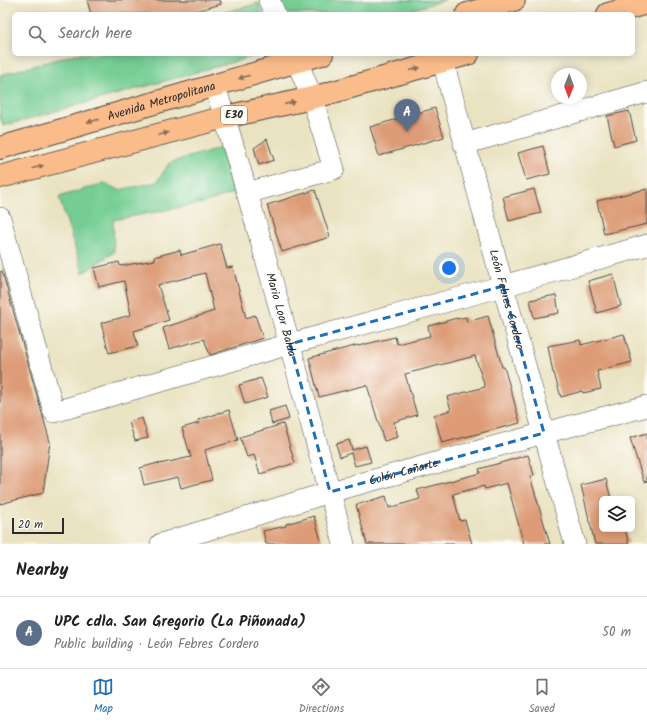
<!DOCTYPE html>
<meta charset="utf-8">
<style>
body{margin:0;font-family:Kalam,sans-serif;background:#f2f2f2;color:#222}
.controls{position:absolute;right:12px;bottom:12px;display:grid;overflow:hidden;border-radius:6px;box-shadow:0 2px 10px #0003}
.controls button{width:36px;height:36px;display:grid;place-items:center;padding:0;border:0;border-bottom:1px solid #e0e0e0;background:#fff;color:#222;font:20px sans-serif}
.compass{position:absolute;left:551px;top:68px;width:36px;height:36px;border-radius:50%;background:#fff;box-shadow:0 2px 10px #0003;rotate:181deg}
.scale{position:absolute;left:12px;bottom:10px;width:52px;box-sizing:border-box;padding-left:4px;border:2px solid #2b2b2b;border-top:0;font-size:11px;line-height:14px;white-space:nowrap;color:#2b2b2b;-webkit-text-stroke:3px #fdfcf7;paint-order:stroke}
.you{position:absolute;left:449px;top:268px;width:14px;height:14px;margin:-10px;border:3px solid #fff;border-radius:50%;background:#1a73e8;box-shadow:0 0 0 6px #1a73e833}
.badge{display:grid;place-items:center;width:26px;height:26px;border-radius:50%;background:#1f6fb2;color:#fff;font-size:13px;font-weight:700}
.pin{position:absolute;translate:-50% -33px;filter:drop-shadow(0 1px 2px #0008)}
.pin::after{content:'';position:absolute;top:21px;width:14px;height:12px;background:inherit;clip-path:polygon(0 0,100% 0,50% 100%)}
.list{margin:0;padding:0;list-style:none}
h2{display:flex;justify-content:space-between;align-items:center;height:52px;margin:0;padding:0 16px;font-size:17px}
h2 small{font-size:13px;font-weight:400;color:#767676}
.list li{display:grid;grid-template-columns:26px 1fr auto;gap:12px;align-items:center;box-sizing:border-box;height:72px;padding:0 16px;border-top:1px solid #e0e0e0}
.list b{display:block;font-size:15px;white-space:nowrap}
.list p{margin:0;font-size:13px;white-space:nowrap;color:#767676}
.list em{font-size:13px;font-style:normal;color:#767676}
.icon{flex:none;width:22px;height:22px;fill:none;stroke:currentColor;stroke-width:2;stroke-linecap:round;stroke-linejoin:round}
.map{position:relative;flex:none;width:647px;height:544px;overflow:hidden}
.search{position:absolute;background:#fff;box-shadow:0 2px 10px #0003;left:12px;right:12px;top:12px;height:44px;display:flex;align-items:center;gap:10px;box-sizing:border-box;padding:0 14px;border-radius:6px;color:#767676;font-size:15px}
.sheet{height:124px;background:#fff}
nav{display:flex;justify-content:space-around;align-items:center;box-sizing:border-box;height:56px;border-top:1px solid #e0e0e0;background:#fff;font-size:11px;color:#767676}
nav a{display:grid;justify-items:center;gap:2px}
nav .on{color:#1f6fb2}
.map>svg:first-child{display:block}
.green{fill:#74cd93;stroke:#507c5f}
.building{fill:#dd9c77}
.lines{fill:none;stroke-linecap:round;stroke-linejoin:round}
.minor-casing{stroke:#484742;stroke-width:22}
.highway-casing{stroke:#484742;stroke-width:24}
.minor{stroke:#fff;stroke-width:21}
.highway{stroke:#fabc8b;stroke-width:22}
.oneway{fill:#886c56}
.marked{fill:none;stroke:#1f6fb2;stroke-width:3;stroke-dasharray:8 5;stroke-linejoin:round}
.labels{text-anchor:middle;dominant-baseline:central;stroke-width:3;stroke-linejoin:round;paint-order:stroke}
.shield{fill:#fdfcf7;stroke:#6a6a68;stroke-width:1}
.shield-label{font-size:11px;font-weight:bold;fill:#2b2b2b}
.street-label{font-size:12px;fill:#2b2b2b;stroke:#fdfcf7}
</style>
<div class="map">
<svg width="647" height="544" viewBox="0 0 647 544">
<rect width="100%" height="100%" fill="#fdfcf7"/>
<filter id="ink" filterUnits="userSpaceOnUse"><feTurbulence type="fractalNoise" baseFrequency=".025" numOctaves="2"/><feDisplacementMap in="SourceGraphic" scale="8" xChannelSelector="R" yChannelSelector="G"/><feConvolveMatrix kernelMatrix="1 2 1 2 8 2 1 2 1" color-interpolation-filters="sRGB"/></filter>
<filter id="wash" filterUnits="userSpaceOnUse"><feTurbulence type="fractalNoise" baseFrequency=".012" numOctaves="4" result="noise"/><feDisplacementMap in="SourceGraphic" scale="16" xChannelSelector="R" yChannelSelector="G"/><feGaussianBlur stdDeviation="0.9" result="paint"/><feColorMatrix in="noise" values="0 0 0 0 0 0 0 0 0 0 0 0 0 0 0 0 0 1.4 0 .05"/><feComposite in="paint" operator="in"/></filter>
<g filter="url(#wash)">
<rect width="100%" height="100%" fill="#eae3c2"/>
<path class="green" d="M278 0H445L398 14H282Z
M259 3 262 14H220Z
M76 54H262L3 126 0 116V75Z
M222 147 233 193 203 203 113 220 114 252 83 273 59 197 104 183 119 190 157 182 169 163Z"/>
<g id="blocks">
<path class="building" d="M87 0H220L221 4 185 14H91Z
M435 108 444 137 379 156 370 127Z
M629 111 636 140 614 146 607 116Z
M267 139 274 160 259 165 254 148Z
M543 146 550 174 526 180 518 153Z
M534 189 541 213 509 221 503 197Z
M647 189V224L604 234 597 201Z
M315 190 330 237 282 252 267 205Z
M220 244 227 268 233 267 246 318 255 315 263 338 210 355 204 339 169 349 163 328 214 311 205 273 158 285 169 320 134 331 138 346 109 353 101 323 131 315 124 281 99 287 94 268 119 262 120 266 155 260 154 257 180 250 181 255Z
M2 271 50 442 43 493 0 504V272Z
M613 274 621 306 597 313 588 281Z
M556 295 559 313 534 318 530 300Z
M488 316 502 367H504L512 394 520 423 442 443 434 415 451 410 447 397 485 387 475 356 405 374 417 415 394 422 398 437 384 441 367 385 319 397 309 358 358 345V346L395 337 397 344 430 336 428 326 457 318V319L466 317 467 322Z
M624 334 632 362 597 371 601 389 583 393 582 391 561 397 554 373H553L548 346 580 340 581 345Z
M261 378 268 397 245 404 239 385Z
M285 406 289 419 272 424 269 411Z
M229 410 238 440 205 450 212 480 181 488 178 477 144 485 140 468 158 463 159 464 191 457 182 428 199 423 198 420Z
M142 418 148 438 135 441 129 422Z
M283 424 295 463 260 474 254 455 247 457 240 437Z
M647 433V481L644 482 630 438Z
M349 440 352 450 366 446 371 462 355 466 351 453 340 457 336 444Z
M528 455 534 475 530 476 550 544H524L507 483 485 489 484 486 453 494 460 521 465 520 472 544H367L356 505 386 496 389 508 420 499 417 490 480 473 479 469Z
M606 479 611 499H602V529H625L629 544H595L581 485Z
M314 516 322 544H266L263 531 286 526V524Z"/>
</g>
</g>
<g filter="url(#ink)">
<use href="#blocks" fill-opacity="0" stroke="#484742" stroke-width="1"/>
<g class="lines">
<g class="minor-casing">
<g id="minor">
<path d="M269 0 275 14"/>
<path id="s1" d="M441 54 503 286 575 544"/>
<path id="s2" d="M215 86C262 237 302 391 344 544"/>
<path d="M464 144 647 92"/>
<path d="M247 193 334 169 312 98 294 54"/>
<path d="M0 218 54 412 290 344 503 286 647 245"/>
<path id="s3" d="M161 544 330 492 544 433 647 406"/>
</g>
</g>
<g class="highway-casing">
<g id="highway">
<path d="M467 14 514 0"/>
<path d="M608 14 647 3"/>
<path id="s4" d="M0 148 322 54"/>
<path d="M0 177 225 117 312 98 468 54"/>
</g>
</g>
<use href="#minor" class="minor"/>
<use href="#highway" class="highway"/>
</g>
<defs><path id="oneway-solid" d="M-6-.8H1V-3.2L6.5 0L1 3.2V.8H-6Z"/></defs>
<g class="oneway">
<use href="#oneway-solid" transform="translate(415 69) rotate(-16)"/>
<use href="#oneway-solid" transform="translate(244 77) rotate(163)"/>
<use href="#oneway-solid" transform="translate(290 103) rotate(-13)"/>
<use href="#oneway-solid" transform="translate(93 121) rotate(164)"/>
<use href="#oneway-solid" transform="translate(163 134) rotate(-15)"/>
<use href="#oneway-solid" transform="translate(38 167) rotate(-15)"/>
</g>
</g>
<path class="marked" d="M503 286 544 433 330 492 290 344Z"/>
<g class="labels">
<rect class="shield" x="221" y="106" width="26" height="18" rx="3"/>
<g class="shield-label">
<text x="234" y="115">E30</text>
</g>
<g class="street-label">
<text stroke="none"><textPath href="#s4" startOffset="168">Avenida Metropolitana</textPath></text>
<text stroke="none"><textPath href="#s1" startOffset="254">León Febres Cordero</textPath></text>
<text stroke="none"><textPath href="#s2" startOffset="238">Mario Loor Balda</textPath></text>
<text stroke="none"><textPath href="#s3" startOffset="253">Colón Cañarte</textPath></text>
</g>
</g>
</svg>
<div class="controls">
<button><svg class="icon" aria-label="layers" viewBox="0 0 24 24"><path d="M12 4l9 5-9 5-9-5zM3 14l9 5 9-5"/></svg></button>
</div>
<svg class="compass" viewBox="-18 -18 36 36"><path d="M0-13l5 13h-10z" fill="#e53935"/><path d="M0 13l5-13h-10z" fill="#767676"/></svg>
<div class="scale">20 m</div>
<div class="you"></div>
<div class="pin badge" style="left:407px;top:132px;background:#5c6f8a">A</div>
<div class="search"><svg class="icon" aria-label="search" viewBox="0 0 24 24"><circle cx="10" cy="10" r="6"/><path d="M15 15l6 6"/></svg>Search here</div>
</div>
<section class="sheet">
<h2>Nearby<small></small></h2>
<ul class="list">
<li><span class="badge" style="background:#5c6f8a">A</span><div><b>UPC cdla. San Gregorio (La Piñonada)</b><p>Public building · León Febres Cordero</p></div><em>50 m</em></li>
</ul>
</section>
<nav>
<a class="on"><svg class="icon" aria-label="map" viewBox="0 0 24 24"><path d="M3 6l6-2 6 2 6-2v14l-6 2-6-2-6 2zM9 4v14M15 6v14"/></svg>Map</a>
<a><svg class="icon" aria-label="directions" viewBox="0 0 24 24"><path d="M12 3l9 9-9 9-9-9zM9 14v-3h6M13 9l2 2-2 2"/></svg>Directions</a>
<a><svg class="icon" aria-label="saved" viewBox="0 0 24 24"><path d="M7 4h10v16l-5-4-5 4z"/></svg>Saved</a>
</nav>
